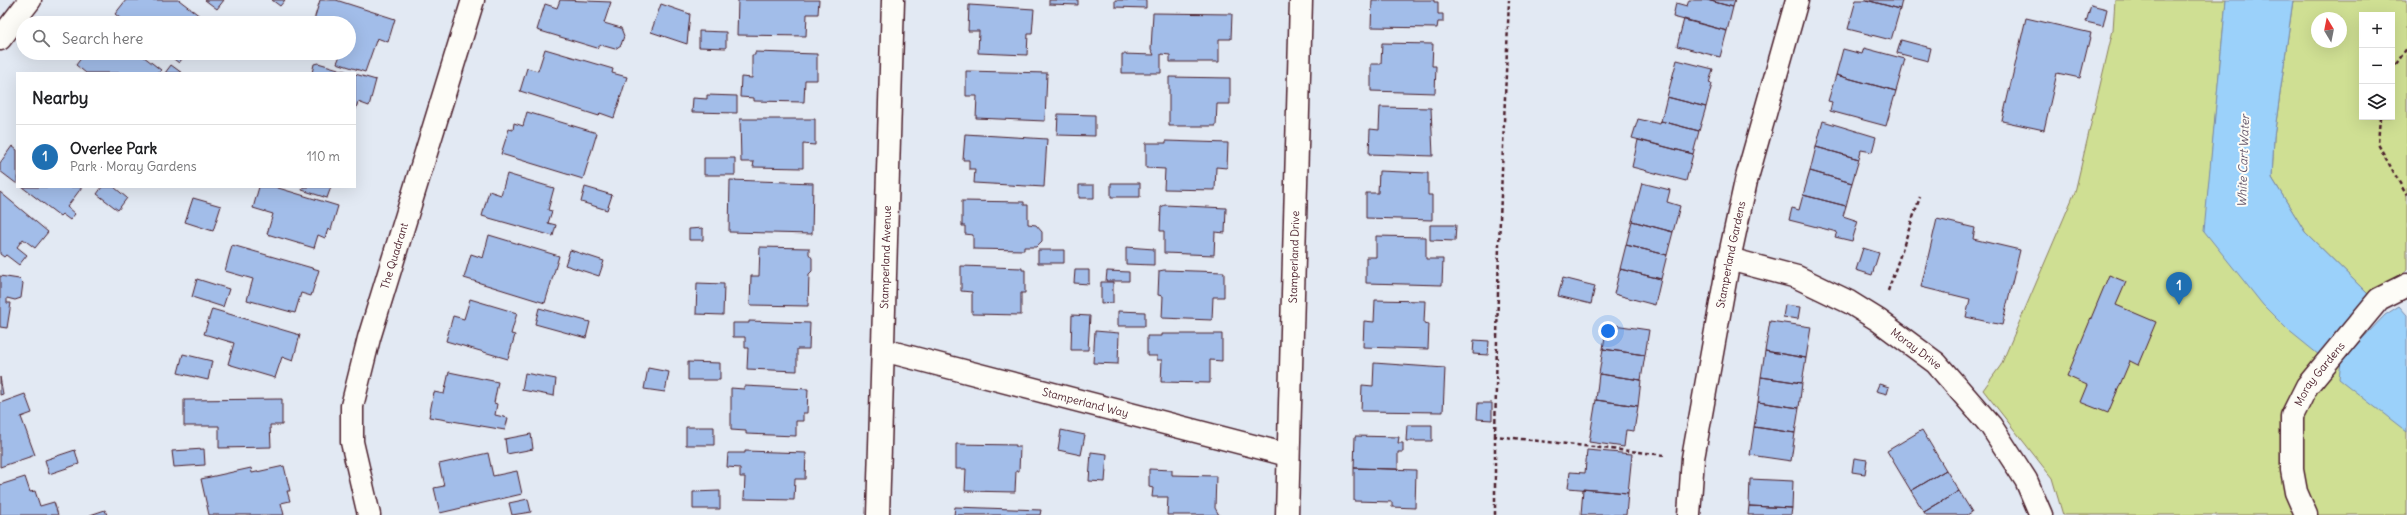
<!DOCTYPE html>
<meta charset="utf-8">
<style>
body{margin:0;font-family:Delius,sans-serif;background:#f6f6f6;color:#202124}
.controls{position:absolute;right:12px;top:12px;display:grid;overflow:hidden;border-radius:0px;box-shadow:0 4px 16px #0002}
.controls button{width:36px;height:36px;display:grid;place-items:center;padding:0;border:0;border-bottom:1px solid #e0e0e0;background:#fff;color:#202124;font:20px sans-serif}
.compass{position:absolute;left:2311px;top:12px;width:36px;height:36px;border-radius:50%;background:#fff;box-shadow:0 4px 16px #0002;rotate:350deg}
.you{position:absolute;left:1608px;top:331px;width:14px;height:14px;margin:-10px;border:3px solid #fff;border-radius:50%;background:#1a73e8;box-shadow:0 0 0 6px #1a73e833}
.badge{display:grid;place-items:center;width:26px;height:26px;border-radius:50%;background:#1f6fb2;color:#fff;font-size:13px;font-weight:700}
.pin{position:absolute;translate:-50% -33px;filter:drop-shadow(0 1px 2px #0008)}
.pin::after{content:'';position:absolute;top:21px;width:14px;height:12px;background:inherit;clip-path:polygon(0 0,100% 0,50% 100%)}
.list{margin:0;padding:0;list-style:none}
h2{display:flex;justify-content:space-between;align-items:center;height:52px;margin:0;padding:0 16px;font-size:17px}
h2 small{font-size:13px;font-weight:400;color:#757577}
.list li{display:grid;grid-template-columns:26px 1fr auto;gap:12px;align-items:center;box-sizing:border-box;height:64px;padding:0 16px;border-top:1px solid #e0e0e0}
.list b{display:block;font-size:15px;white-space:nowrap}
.list p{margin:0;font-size:13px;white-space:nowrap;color:#757577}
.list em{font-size:13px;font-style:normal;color:#757577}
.icon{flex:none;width:22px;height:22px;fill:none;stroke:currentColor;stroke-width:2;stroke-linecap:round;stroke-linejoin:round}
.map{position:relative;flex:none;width:2407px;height:515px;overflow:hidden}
.search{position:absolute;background:#fff;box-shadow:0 4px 16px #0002;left:16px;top:16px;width:340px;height:44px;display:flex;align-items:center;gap:10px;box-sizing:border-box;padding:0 14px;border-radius:22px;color:#757577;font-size:15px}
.panel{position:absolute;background:#fff;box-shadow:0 4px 16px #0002;left:16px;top:72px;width:340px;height:116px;border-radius:0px}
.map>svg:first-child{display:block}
.green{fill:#cfdf93;stroke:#8c7f5f;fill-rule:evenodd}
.water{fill:#9bd1fa;stroke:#7b8aa7}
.building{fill:#a2bde9;stroke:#4a1f2b}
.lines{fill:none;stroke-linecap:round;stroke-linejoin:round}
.minor-casing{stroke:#4a1f2b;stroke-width:25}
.path{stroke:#4a1f2b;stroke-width:2.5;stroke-dasharray:4 3;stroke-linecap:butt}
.minor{stroke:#fdfcf7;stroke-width:22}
.labels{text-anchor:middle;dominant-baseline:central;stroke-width:4;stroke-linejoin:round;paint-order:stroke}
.street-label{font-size:11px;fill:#4a1f2b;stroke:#fdfcf7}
.water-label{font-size:12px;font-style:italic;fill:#625469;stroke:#fdfcf7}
</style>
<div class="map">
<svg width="2407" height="515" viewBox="0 0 2407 515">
<rect width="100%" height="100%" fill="#e2e9f3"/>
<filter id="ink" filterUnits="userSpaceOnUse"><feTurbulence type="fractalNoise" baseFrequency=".025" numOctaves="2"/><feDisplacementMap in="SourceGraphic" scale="8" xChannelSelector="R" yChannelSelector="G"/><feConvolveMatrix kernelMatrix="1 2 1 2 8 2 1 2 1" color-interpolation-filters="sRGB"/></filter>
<g filter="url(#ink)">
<path class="green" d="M2115 0H2226L2207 205 2261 246 2407 368V515H2063L2052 478 1983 390 2001 365 2075 192 2113 30Z
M2293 0H2407V270L2371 297 2305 232 2272 178 2274 137ZM2362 15H2392V117H2362ZM2317 18H2341V42H2317Z"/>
<path class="water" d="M2226 0H2293L2274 137 2272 178 2305 232 2371 297 2319 355 2287 329 2263 305 2204 231Z
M2399 306 2407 315V432L2339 379 2341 361 2385 315Z"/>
<path class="building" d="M126 0H179L209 23H126L115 14Z
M205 0H224L217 9Z
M272 0H285L280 6Z
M320 0H336L395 19 388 42 377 38 365 72 337 63 341 53H349V23H313Z
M560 0 611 2 604 23 621 28 624 36 621 45 615 49 601 45 597 48 537 30 545 4 557 8Z
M738 0H819L818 14H807L806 36 737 35Z
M1049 0H1078V5L1049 4Z
M1115 0H1146V8L1115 7Z
M1372 0H1434V2H1438V14H1443V22H1438L1437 28 1371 27Z
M1689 0H1707L1733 7 1727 31 1673 17 1676 3 1687 6Z
M1707 0H1735L1733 7Z
M1856 0H1866L1900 9 1891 40 1848 29Z
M1866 0H1902L1900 9Z
M661 4 690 14 687 44 651 32Z
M969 5 1034 9 1032 34H1028L1027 55 978 53 979 31H968Z
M2091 5 2107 9 2103 26 2086 22Z
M1153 13 1232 14 1231 39H1219V62H1170V55L1161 54V73H1122V54L1154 55 1151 49Z
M2026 18 2091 33 2080 78 2057 73 2044 130 2002 121Z
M1684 19 1727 31 1720 57 1677 46Z
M699 31 726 32V48L699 47Z
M1901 40 1931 48 1928 61 1897 53Z
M1382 43 1433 44 1432 66H1436L1435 93 1371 91V64H1381Z
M1864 48 1905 59 1896 91 1836 75 1843 49 1862 54Z
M545 49 613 69 612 73 627 77 614 118 600 113 599 116 520 91 527 68 538 71Z
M755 52 817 54V80H805L804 102 754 101V98L740 97 741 77 752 78V55H755Z
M85 53H139L161 70 159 73H86L76 65Z
M166 53H186L179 63Z
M1677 60 1713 69 1709 83 1712 84 1706 107 1667 97Z
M318 63 352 73H312L314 64Z
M171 65 182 73H165Z
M966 71 1047 73 1045 121 976 118 977 96H966Z
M355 74 376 80 369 106 358 102 355 112Z
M1836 75 1896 91 1886 126 1830 111 1832 102 1828 101Z
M1169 77 1230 78V104H1217L1216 126H1169Z
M707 95 737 96V113L692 112 693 98 707 99Z
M1667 97 1706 107 1699 131 1661 121Z
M1380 107 1431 108 1433 156 1369 154 1370 129 1379 130Z
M527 112 597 133 583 179 501 154 509 129 513 130 514 123 523 126Z
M1058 114 1095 115V136L1057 135Z
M740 119H815V145L803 144V168L753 167 754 162H741Z
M1638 119 1660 124 1661 121 1699 131 1693 154 1632 138Z
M1823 121 1876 137 1872 152 1861 150 1859 159 1816 147Z
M965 134 1047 139 1044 187 974 183 975 169H969V160H963Z
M1638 140 1693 154 1686 181 1632 167Z
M1166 141 1228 143 1227 168 1216 167 1215 190 1164 189 1165 169 1146 168V143H1166Z
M12 146 17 150V184L0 171V163Z
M1816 147 1859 159 1852 183 1810 171Z
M704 158H735V175H704Z
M1379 171 1428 173V195H1432V220L1366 218V193H1378Z
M1810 171 1852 183 1846 206 1803 195Z
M507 174 554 188 548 210 552 211 548 223 556 225 553 236 482 216 489 191 501 195Z
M730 180 813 183 812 234 729 232Z
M1111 183H1140V197H1111Z
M1642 183 1670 190 1667 202 1680 206 1673 232 1632 221Z
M1079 185H1094V198H1079Z
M22 187H82L67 207 75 214 70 220 62 214 60 216Z
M102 187H114L127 198 118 210 97 194Z
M259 187H275L338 206 331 230 328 229 325 238 318 235 314 248 267 234 273 214 253 208Z
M303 187H331L327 198 302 190Z
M585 187 612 195 607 210 581 202Z
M0 192 48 232 35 248 23 239 17 247 27 255 19 265 6 255 4 257 0 254Z
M1803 195 1846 206 1843 216 1858 221 1852 241 1835 237 1837 232 1789 220 1792 208 1799 210Z
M193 198 221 206 213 231 185 222Z
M962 201 1024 202V205H1028V224L1036 225 1042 232V241L1036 247H1024V250L973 249V235L965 234V226H962Z
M1165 205 1226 208 1225 233 1215 232 1214 255 1164 253V231H1160L1161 207Z
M1937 219 1975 228 1973 239 2020 250 2002 325 1966 317 1970 299 1921 287Z
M1632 221 1673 232 1667 255 1626 245Z
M1430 225H1456L1455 241 1430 240Z
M703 228V240H689V229Z
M489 235 559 256 545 303 464 278 471 254 483 258Z
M1376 236 1426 237V259H1443L1442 285 1366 283V257H1376Z
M232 245 319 270 311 296 301 293 295 313 247 300 253 279 225 271Z
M1626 245 1667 255 1661 279 1620 269Z
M760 247 809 248V254L812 258V271L809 274 808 306 750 305 751 276H759Z
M1126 247 1154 249V265L1126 264Z
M1863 248 1879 253 1872 275 1856 270Z
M570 250 604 261 599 276 565 265Z
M1038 250H1064V263H1038Z
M961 266 1022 268V270H1025V293H1021V315L972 314V292L961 291Z
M1620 269 1661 279 1655 305 1614 294Z
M1075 270H1089V284L1074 283Z
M1164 270 1224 272V297H1213L1212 320 1162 318 1163 296 1158 295 1159 271Z
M1107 271 1129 272V281H1106Z
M2109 275 2126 282 2116 305 2156 322 2138 365 2130 361 2108 413 2080 402 2087 385 2067 376Z
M0 276 19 279 23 283 21 298 15 300 7 298V303H11L7 328 0 327Z
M1563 278 1595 286 1591 304 1558 296Z
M197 279 229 289 223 307 192 297Z
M1101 282H1113V303L1101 304Z
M697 283 724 284 723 315 696 314Z
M470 299 517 313 511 334 515 335 508 359 446 341 453 316 464 319Z
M1375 300 1425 301 1424 323 1429 324 1428 349 1363 347 1364 321 1374 322Z
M1785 305 1800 307 1798 319 1783 317Z
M539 308 590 322 586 338 535 324Z
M212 309 300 335 293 361 282 357 275 378 228 364 234 343 204 334Z
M1118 311 1145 312V326H1118Z
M1072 315 1090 316 1088 350H1071Z
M749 321 810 323 809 349H797V371L747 369 748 348H745V337H733V323H749Z
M1770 321 1811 327 1806 358 1765 351Z
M1607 324 1649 330 1645 355 1603 349Z
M1095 331 1119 333 1118 364 1093 363Z
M1162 334H1222V361L1210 360V383L1161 382 1162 360H1157V356H1147V336H1162Z
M1474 340 1489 341 1488 355 1473 354Z
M1603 349 1645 355 1641 380 1599 374Z
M1765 351 1806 358 1802 383 1761 377Z
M183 354 212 361 208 380 178 373Z
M688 362 720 363V380H688Z
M1374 363 1445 368 1443 412 1361 411 1362 385 1373 386Z
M648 368 669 372 665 392 644 389Z
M449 372 498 382 494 403 497 404 495 415 508 418 505 430 429 417 434 392 444 394Z
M525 373 556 379 554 396 522 390Z
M1599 374 1641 380 1638 406 1596 400Z
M0 377 3 394 0 395Z
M1761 377 1802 383 1799 408 1758 402Z
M1879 384 1889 387 1887 394 1876 391Z
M744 386 808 389 807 413H803V421H796V436L746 434V431L731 430V388L744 389Z
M25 394 32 413 21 417 35 455 0 467V403Z
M282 399V425H270L271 447 219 448V426H184V400Z
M1596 400 1638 406 1634 431 1626 430 1624 447 1589 442Z
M1758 402 1799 408 1795 433 1754 427Z
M1478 403H1492V420L1477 419Z
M1407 425H1432V441H1406Z
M686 427H714V445H686Z
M1754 427 1795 433 1791 461 1750 455Z
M1061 430 1085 435 1081 455 1058 450Z
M1922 430 1946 470 1911 491 1887 451Z
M531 434 533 449 507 454 505 439Z
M1355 436 1399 437 1398 443H1403V452H1398V469L1354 468Z
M956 444 1016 445V447H1020L1019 471H1016L1015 492 965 491 966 469H956Z
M204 449 205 465 174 467 172 451Z
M75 450 79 464 49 474 45 460Z
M1587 450 1632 454 1628 493 1568 488 1570 472 1585 473Z
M745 451 806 453 805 479H795L794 500 744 499 745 477H740V468L727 467 728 453H745Z
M1091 452 1107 454 1105 482 1089 481Z
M488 453 493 476 517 471 522 494 440 513 434 488 444 486 439 464Z
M1854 458 1867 460 1865 474 1852 472Z
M284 466 290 491H287L290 501 281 503 284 515H209L201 479 251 468 252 473Z
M1354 468 1416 470 1415 508 1392 507V502L1354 501Z
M1149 469 1172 470V475L1216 476 1215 508 1219 515H1167L1168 497H1152L1153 488 1149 487Z
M1946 470 1959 491 1924 512 1911 491Z
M25 477 30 492 35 491 40 506 54 502 58 515H0V485Z
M1750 479 1793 481 1792 508 1749 506Z
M1583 489 1628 493 1626 515H1581Z
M720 491V509H693V492Z
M1959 491 1972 512 1967 515H1926L1924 512Z
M528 499 531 512 512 515 509 503Z
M1749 506 1792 508 1791 515H1748Z
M955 507 1041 510 1040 515H954Z
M105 510 107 515H90Z"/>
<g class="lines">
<g class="minor-casing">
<g id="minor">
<path d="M0 39 30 0"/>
<path id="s1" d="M1729 259 1797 277 1849 302 1878 320 1936 363 1991 426 2026 480 2041 515"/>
<path id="s2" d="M883 350 1288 455"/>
<path id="s3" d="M369 515 352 442V406L369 338 473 0"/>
<path id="s4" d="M878 515 893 0"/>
<path id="s5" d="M1287 515 1301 0"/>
<path id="s6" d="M1689 515 1693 458 1729 259 1746 181 1797 0"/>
<path id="s7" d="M2306 515 2296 492 2292 470V416L2307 386 2379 299 2407 285"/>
</g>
</g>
<path class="path" d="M2392 70 2407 48
M2380 117 2378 144 2407 196
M1888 291 1920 197
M1495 436 1499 244 1509 0
M1495 515V436L1665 455"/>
<use href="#minor" class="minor"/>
</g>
</g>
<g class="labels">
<g class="street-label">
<text stroke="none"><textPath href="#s6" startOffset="264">Stamperland Gardens</textPath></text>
<text stroke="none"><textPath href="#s3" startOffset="267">The Quadrant</textPath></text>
<text stroke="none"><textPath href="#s4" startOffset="258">Stamperland Avenue</textPath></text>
<text stroke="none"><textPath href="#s5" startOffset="258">Stamperland Drive</textPath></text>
<text stroke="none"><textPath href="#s1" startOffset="210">Moray Drive</textPath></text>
<text stroke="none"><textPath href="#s7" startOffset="152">Moray Gardens</textPath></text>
<text stroke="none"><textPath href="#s2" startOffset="209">Stamperland Way</textPath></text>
</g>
<g class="water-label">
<text transform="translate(2243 161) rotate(-88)">White Cart Water</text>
</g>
</g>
</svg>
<div class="controls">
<button>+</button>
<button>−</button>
<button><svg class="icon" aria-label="layers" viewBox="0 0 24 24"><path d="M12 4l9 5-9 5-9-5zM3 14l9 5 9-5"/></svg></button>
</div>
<svg class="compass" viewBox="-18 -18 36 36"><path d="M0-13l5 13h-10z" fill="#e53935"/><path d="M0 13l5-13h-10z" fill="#757577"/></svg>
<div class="you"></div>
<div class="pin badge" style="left:2179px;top:305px">1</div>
<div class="search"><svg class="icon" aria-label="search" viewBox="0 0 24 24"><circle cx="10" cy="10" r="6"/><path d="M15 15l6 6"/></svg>Search here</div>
<section class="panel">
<h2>Nearby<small></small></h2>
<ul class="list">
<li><span class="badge">1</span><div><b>Overlee Park</b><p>Park · Moray Gardens</p></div><em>110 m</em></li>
</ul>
</section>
</div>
